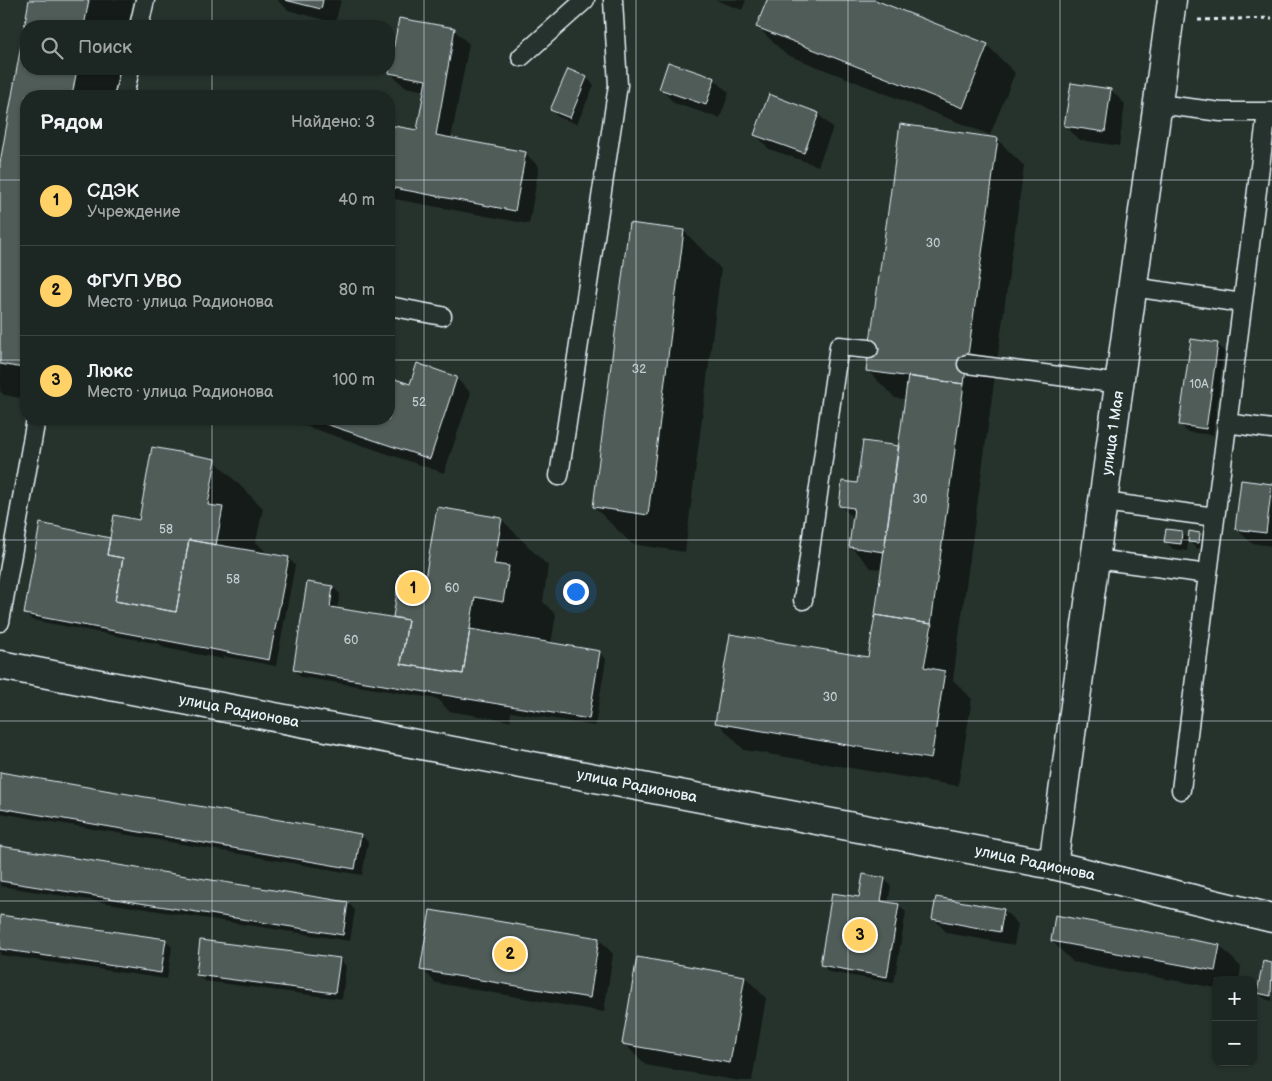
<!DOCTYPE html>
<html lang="ru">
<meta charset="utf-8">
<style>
body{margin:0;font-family:"Balsamiq Sans",sans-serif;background:#252e2a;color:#f1f3f6}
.controls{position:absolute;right:15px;bottom:15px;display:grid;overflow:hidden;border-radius:10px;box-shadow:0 1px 4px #0004}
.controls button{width:45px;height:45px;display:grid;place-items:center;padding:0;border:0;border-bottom:1px solid #3a4340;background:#1c2622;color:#f1f3f6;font:25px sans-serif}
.you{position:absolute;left:575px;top:591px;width:18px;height:18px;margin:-12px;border:4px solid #fff;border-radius:50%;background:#1a73e8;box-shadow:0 0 0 8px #1a73e833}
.badge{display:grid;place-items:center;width:32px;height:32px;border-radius:50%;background:#ffd166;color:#111;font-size:16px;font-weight:700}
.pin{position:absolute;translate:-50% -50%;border:2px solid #fff;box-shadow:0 1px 5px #0006}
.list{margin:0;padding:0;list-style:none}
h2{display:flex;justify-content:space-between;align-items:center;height:65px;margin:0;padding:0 20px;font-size:21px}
h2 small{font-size:16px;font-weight:400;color:#a0a5a5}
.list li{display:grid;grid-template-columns:32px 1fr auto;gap:15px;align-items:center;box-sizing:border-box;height:90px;padding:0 20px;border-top:1px solid #3a4340}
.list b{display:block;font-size:19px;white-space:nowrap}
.list p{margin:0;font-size:16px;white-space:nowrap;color:#a0a5a5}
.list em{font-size:16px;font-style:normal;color:#a0a5a5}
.icon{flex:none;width:28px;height:28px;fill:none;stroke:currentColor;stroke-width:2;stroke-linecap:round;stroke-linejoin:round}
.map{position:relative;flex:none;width:1272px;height:1081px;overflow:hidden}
.search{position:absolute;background:#1c2622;box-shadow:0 1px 4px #0004;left:20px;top:20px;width:375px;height:55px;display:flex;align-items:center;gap:12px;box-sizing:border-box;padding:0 18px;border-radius:20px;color:#a0a5a5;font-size:19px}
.panel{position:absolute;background:#1c2622;box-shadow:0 1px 4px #0004;left:20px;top:90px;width:375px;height:335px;border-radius:20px}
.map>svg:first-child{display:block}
.shadow{fill:#0007}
.building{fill:#505c59;stroke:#e8f1f8}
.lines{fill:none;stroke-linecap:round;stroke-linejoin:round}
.service-casing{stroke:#e8f1f8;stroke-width:21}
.minor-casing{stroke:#e8f1f8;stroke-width:31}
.tertiary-casing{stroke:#e8f1f8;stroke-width:31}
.path{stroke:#e8f1f8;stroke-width:3;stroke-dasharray:4 4;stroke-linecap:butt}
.service{stroke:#26332d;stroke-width:18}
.minor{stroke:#26332d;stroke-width:28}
.tertiary{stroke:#26332d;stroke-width:28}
.grid{fill:none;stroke:#e8f1f8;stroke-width:1;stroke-opacity:0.55}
.labels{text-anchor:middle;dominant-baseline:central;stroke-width:5;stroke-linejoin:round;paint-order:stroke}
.number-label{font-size:12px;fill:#c2ccd0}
.street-label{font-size:15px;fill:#e8f1f8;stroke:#26332d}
</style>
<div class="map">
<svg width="1272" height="1081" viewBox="0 0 1272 1081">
<rect width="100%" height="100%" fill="#26332d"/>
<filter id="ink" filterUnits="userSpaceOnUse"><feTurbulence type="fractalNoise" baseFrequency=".02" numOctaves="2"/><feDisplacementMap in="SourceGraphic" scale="10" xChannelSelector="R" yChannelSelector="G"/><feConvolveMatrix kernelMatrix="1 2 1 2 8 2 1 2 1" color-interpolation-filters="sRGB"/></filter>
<g filter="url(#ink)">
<path class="shadow" d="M30 0H133L128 26H26V69H120L115 96H26V399L4 395 0 391V170Z
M277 0H341L335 23 288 10Z
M716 0H746L742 10Z
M768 0H872L987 45 1015 73 990 135 785 54 758 27Z
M454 30 469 44 451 139 525 153 539 167 529 224 389 198V126L418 131 426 91 405 87 390 73Z
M568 70 587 78 594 85 577 124 558 117 551 110Z
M714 79 729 93 720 118 674 103 660 88Z
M1072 84 1111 90 1125 104 1119 146 1080 140 1065 126Z
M818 114 833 128 818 166 769 149 755 134Z
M997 139 1024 166 953 680 972 699 958 786 744 750 717 722 869 658 882 569 871 568 850 546 854 519 840 505 859 484 899 448 906 399 895 398 867 370Z
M630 224 684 231 721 269 685 552 632 544 594 507Z
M1217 344 1224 351 1213 435 1187 432 1181 425Z
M417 365 457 379 471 393 444 473 285 419H389V379L410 386Z
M215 461 263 508 256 542 269 555 288 558 295 565 276 666 223 656V659L164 648 160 644 32 620 25 613 111 540 140 521Z
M1272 485V546L1251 543 1237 529Z
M501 519 548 566 543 602 556 615 551 644 599 652 606 659 595 726 511 712 510 721 449 711 438 699 301 677 294 670 333 587 340 594 337 609 394 619 401 576 427 580Z
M1182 532 1189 540 1199 534 1206 541 1205 550 1196 548 1188 541 1187 551 1173 549 1166 542Z
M0 773 361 835 368 842 362 875 0 813Z
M0 848 348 903 355 910 350 941 0 886Z
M884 879 891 886 888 904 899 905 906 912 894 983 829 972 822 965 860 899Z
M1004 910 1018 924 1014 945 947 933 933 918Z
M431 911 599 939 613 954 604 1012 436 983 422 969Z
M0 916 165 940 172 947 167 979 0 955Z
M1052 941 1220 946 1241 967 1239 980H1216V988L1073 962Z
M339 959 346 966 342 999 204 981 197 974Z
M1264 963 1272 964V1001L1265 999 1258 993Z
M745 977 766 998 752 1081H740L645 1065 624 1043Z"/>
<path class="building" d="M29 0H89L84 26H26V69H77L72 96H26V349L23 368 0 364V163Z
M285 0H323L321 9Z
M767 0H875L988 44 963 108 756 27Z
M399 18 455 28 436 135 526 152 515 211 389 187V125L417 130 426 80 389 73Z
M668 62 715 78 706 105 659 89Z
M568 69 587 77 570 118 550 110Z
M1071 83 1111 89 1105 132 1064 126Z
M769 94 819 113 804 153 754 135Z
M900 124 998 138 964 384 866 371Z
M629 223 684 230 648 515 593 507Z
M1191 339 1218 343 1206 429 1179 425Z
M417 363 457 377 430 459 311 419H389V377L410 384Z
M908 376 964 384 931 624 875 615Z
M863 441 899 446 884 552 849 547 854 508 839 506 842 481 857 483Z
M152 447 216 459 208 505 223 507 216 545 189 540 176 612 115 601 123 558 107 555 114 515 139 520Z
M1241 480 1272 484 1266 533 1235 529Z
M437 507 502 518 494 564 509 566 503 602 475 597 463 674 401 664 408 620 393 617 400 574 425 579Z
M40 523 110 538 107 555 123 558 115 601 176 612 189 540 289 557 269 660 24 614Z
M1166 529 1182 531 1181 544 1164 542Z
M1189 531 1200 533 1199 543 1188 542Z
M307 582 333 586 330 607 408 620 401 664 463 674 470 629 600 651 589 719 293 670Z
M875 615 932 624 924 667 945 671 931 759 715 723 730 634 868 657Z
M0 772 361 834 355 869 0 808Z
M0 846 348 902 343 935 0 881Z
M863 874 885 878 881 901 899 904 887 977 820 965 832 893 859 897Z
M936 897 1004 909 1000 932 932 919Z
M430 910 599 938 590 998 420 970Z
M0 915 166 939 161 973 0 949Z
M1055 915 1220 945 1215 971 1051 941Z
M200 940 340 958 335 993 196 975Z
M637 957 745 976 730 1063 622 1044Z
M1263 961 1272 963 1271 996 1257 993Z"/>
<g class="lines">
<g class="service-casing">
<path id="service" d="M139 26 145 0
M521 57 585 0
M124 96 130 69
M1158 104 1221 112H1272
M1133 287 1242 303
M389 306 442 316
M967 364 1120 384
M1226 423 1272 429
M559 476 618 85 613 0
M1104 502 1215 517
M1096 559 1208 574 1181 790
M1208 574 1267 112
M803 600 839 346 869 349
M0 622 36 419"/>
</g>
<g class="minor-casing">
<path id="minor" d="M1053 865 1272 918"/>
</g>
<g class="tertiary-casing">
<path id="tertiary" d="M0 665 1053 865 1172 0"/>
</g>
<path class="path" d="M1198 20 1272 18"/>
<use href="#service" class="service"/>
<use href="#minor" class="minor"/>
<use href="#tertiary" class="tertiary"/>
</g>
</g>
<path class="grid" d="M212 0V26M424 0V1081M636 0V1081M848 0V1081M1060 0V1081M212 69V96M0 180H26M389 180H1272M0 360H26M389 360H1272M212 419V1081M0 540H1272M0 721H1272M0 901H1272"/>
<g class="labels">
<g class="number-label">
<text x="933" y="243">30</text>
<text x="639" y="369">32</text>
<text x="1199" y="384">10А</text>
<text x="419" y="402">52</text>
<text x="920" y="499">30</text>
<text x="166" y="529">58</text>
<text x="233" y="579">58</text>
<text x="452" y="588">60</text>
<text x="351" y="640">60</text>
<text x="830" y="697">30</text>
</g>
<g class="street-label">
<text transform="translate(1113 433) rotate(-82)">улица 1 Мая</text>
<text transform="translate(239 711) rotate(11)">улица Радионова</text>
<text transform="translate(637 786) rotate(11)">улица Радионова</text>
<text transform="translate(1035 863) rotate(12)">улица Радионова</text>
</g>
</g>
</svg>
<div class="controls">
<button>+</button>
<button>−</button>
</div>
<div class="you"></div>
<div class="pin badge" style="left:413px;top:588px">1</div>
<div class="pin badge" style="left:510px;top:954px">2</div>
<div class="pin badge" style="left:860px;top:935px">3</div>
<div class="search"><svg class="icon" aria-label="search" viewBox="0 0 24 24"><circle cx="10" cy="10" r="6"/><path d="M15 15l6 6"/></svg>Поиск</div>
<section class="panel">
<h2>Рядом<small>Найдено: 3</small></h2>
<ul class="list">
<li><span class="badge">1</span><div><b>СДЭК</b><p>Учреждение</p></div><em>40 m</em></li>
<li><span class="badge">2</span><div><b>ФГУП УВО</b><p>Место · улица Радионова</p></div><em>80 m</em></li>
<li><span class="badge">3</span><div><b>Люкс</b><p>Место · улица Радионова</p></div><em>100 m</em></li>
</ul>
</section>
</div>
